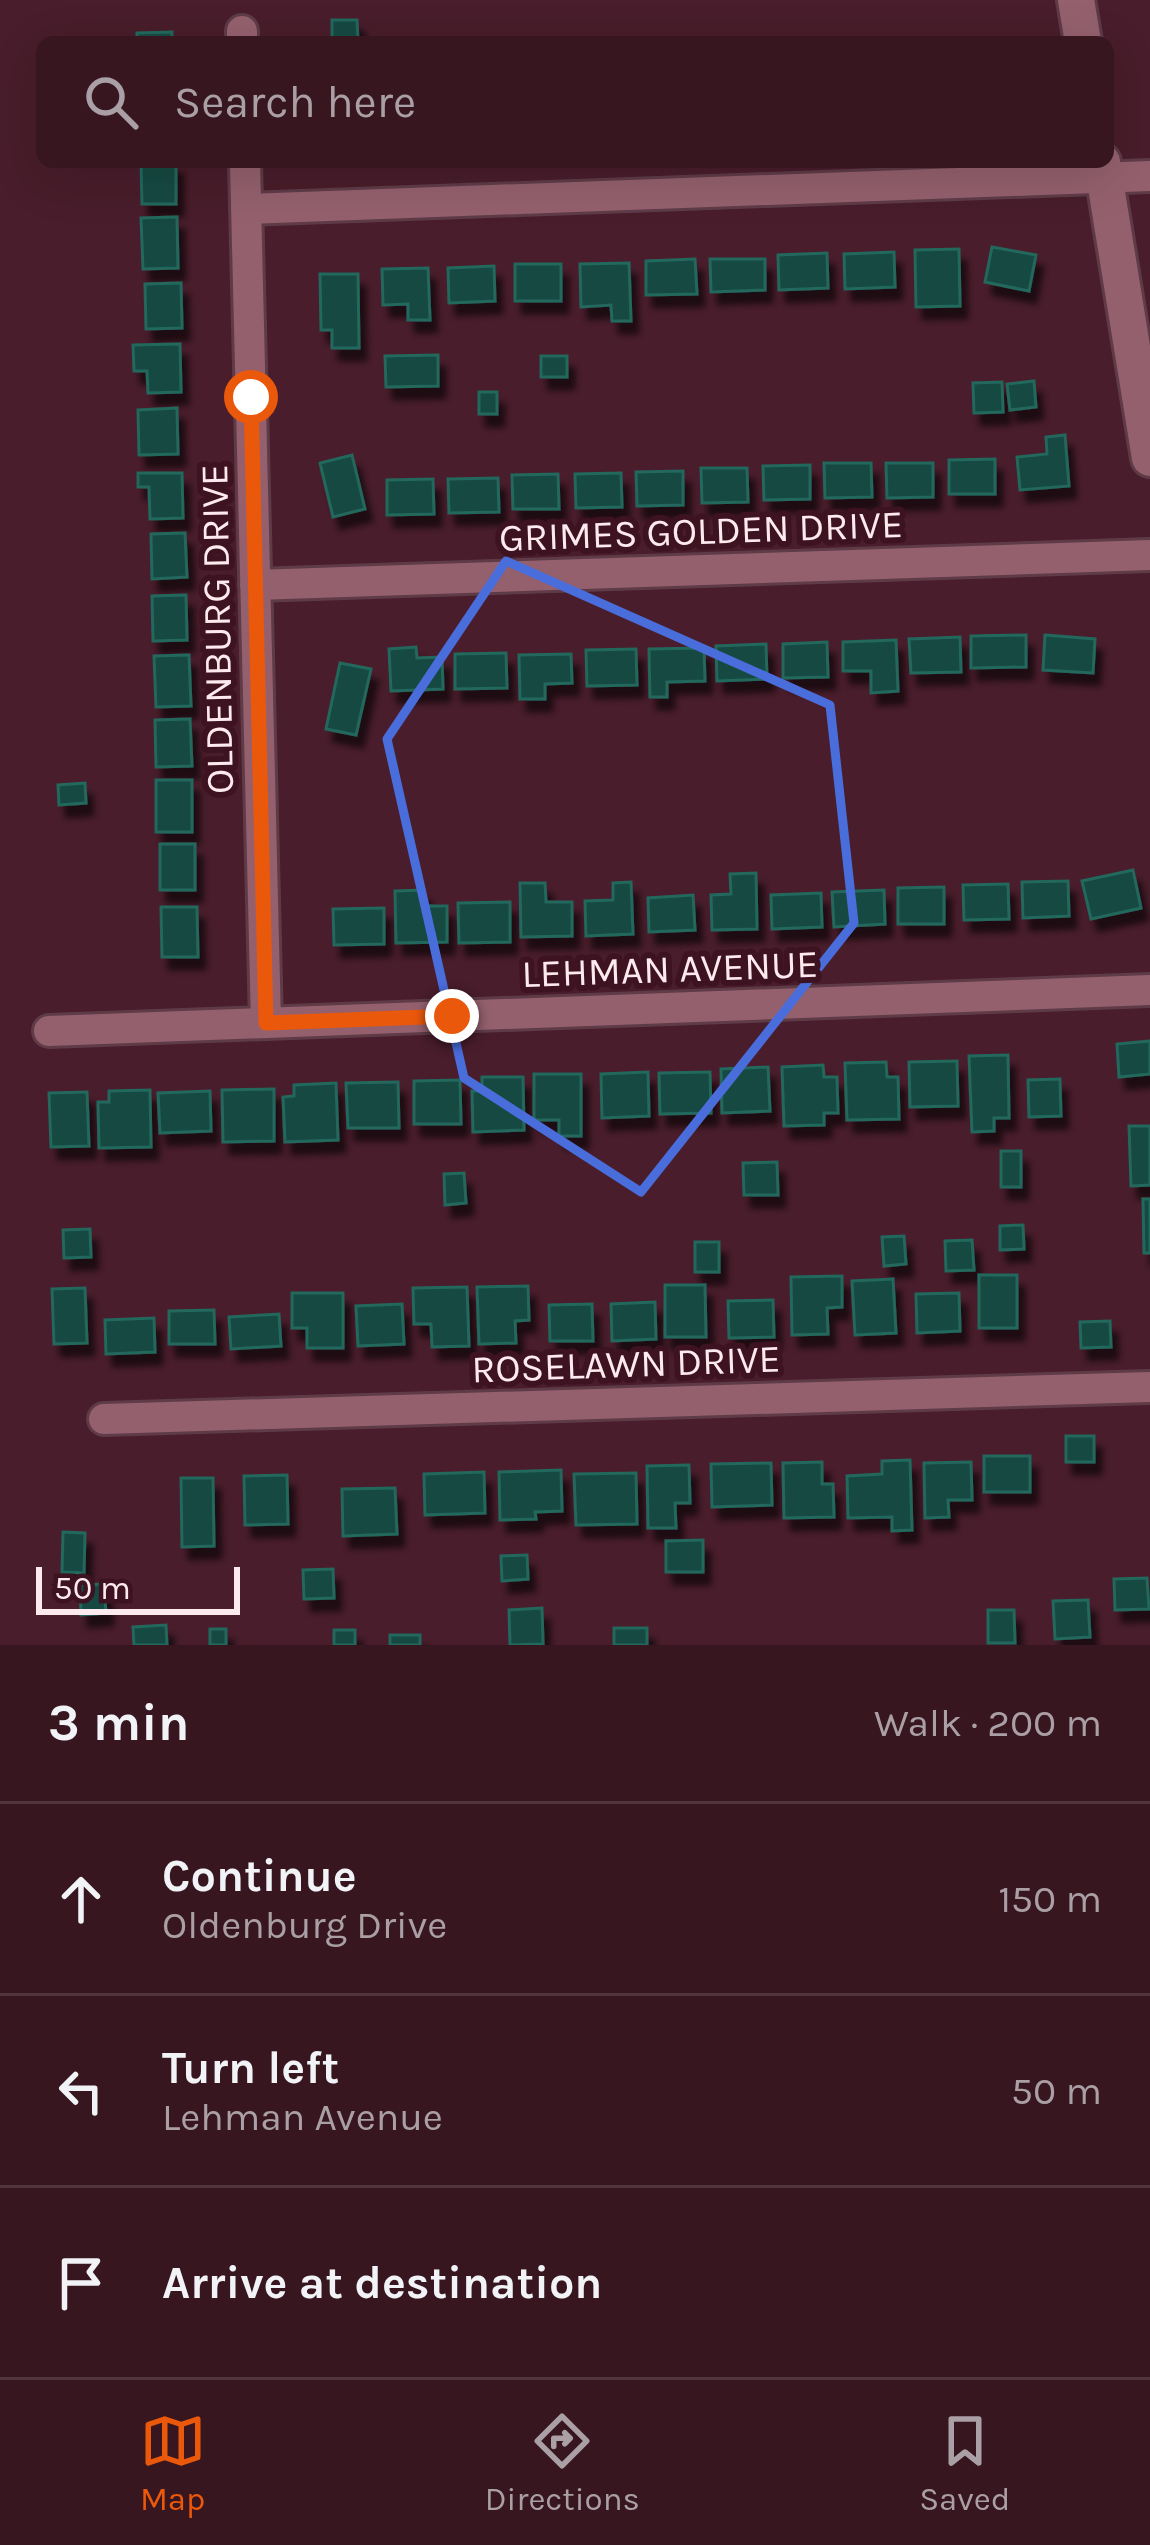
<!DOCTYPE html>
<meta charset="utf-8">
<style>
body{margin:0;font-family:Karla,sans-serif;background:#3e1f29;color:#f1f3f6}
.scale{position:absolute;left:36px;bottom:30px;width:204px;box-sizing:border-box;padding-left:12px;border:6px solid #fdeaee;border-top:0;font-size:33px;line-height:42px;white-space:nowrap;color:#fdeaee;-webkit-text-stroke:9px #3e1321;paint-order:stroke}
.stop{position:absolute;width:36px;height:36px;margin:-27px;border:9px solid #ea580c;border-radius:50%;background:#fff}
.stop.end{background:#ea580c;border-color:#fff;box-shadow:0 3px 12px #0008}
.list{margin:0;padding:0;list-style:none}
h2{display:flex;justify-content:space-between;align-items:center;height:156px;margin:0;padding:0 48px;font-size:51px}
h2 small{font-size:39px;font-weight:400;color:#aa9fa5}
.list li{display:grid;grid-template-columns:78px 1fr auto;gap:36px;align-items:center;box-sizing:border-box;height:192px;padding:0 48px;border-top:3px solid #51353e}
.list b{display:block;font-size:45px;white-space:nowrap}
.list p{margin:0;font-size:39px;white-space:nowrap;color:#aa9fa5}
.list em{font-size:39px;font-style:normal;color:#aa9fa5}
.icon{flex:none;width:66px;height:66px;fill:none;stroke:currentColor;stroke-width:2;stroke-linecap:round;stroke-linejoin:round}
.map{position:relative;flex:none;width:1150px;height:1645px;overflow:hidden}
.search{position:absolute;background:#371620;box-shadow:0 12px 48px #0002;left:36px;right:36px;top:36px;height:132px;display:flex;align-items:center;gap:30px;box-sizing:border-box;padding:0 42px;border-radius:18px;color:#aa9fa5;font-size:45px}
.sheet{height:732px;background:#371620}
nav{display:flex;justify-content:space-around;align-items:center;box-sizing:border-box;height:168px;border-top:3px solid #51353e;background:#371620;font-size:33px;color:#aa9fa5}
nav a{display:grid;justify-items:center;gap:6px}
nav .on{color:#ea580c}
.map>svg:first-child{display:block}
.building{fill:#164a42;stroke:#23675d;stroke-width:3;filter:url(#shadow)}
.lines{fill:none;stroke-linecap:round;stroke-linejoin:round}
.street-casing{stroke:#5f3b48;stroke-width:36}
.secondary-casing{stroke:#5f3b48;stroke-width:42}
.street{stroke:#94606e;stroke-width:30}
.secondary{stroke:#94606e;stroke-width:36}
.route{stroke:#ea580c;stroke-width:15}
.marked{fill:none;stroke:#4a6ddc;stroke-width:9;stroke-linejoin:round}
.labels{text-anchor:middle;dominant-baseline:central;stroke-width:12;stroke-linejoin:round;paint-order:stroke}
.street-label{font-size:39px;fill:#fdeaee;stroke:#3e1321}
</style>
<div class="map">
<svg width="1150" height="1645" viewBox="0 0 1150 1645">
<defs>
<filter id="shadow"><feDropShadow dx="7" dy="12" stdDeviation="3" flood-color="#0009"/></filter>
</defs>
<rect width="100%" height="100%" fill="#491d2b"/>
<path class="building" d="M332 20H357L358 42H332Z
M172 32V42H137V33Z
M141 162H176V204H142Z
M177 217 178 268 143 269 141 218Z
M992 247 1036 255 1029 291 985 282Z
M959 249 960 306 916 307 915 250Z
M894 252 895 287 845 289 844 254Z
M827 253 828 288 779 290 778 255Z
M695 259 697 294 646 295V261Z
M710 259H765V290L711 292Z
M629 263 631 321H612L611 305 581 307 580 264Z
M515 264H561V301H515Z
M494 266 495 301 449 303 448 268Z
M428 268 430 320H408V304L383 305 382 269Z
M320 274H358L359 348H332V330H321Z
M181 283 182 328 146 329 145 284Z
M180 344 181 392 148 393 147 371H134L133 345Z
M438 355V386L386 387 385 356Z
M541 356H567V377H541Z
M1034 381 1036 407 1010 410 1007 384Z
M1002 382 1003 412 974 413 973 383Z
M479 392H497V414H479Z
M177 408 178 454 139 455 138 410Z
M1065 435 1069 486 1020 490 1017 457 1047 454 1046 437Z
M352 455 365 509 333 517 320 463Z
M995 459V494H949V460Z
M824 463H871L872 497 825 498Z
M886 463H933V497L887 498Z
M810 465V499L764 500 763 466Z
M701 468H747L748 502 702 503Z
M683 471V505L637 506 636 472Z
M138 473H182L183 518 150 519 149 487H138Z
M621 473 622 507 576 508 575 474Z
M558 474 559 509H513L512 475Z
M498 478 499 512 449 513 448 479Z
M433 479 434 514 387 515V480Z
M185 533 187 577 152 579 151 534Z
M186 595 187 640 153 641 152 596Z
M1026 635V667L971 668V636Z
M1045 635 1095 639 1093 673 1043 670Z
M960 637 961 672 911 673 909 639Z
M896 640 898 691 871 693V671H843V642Z
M827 642 828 677 783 678V644Z
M766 644 767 679 717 681 716 646Z
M416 647 417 658 442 657 443 689 391 691 389 649Z
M704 648 705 681 667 682V697H650L649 649Z
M636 649 637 685 587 686 586 650Z
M506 653 507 688 455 689V654Z
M571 654 572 683 545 684V699H520L519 655Z
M189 655 191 706 156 707 154 656Z
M340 663 371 669 356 735 326 729Z
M190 719 192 766 156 767 155 720Z
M156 780H192V832H156Z
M85 783 86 803 59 805 58 785Z
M160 844H195V890H160Z
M1133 870 1141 908 1091 919 1082 881Z
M756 873 757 929 712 930 711 895 731 894 730 874Z
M1068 881 1069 916 1023 918 1022 882Z
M631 882 633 934 586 936 585 901 613 900V883Z
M520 883H545L546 902H572V936L521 937Z
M1008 884 1009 919 964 920 963 885Z
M944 887V924H898V888Z
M424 890V906H447V942L396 943 395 891Z
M884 890 885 924 834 927 832 892Z
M821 893 822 927 772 929 771 895Z
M693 895 695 930 649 932 648 898Z
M510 902V942L459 943 458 903Z
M161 907H197L198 957H162Z
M384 908V944L334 945 333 909Z
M1150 1041V1074L1119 1077 1117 1044Z
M1008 1055 1009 1118H994V1131L972 1132 969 1056Z
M957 1061 958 1106 910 1107 909 1062Z
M886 1062 887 1077H898L899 1119 847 1120 845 1063Z
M823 1065 824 1077H837L838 1113H824V1125L784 1126 782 1067Z
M768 1067 770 1111 722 1113 721 1069Z
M648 1072 649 1116 602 1118 601 1074Z
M710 1072 711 1113 660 1114 659 1073Z
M534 1074H581V1136H559V1120H534Z
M482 1077H523L524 1130 473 1132 472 1091H482Z
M1060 1079 1061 1116 1029 1117 1028 1080Z
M460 1080 461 1124H414V1081Z
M398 1082 399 1128H348L346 1083Z
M336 1083 338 1140 285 1142 283 1097 294 1096V1085Z
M274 1089V1141L223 1142 222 1090Z
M150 1090 151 1147 99 1148 98 1102H109V1091Z
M210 1091 211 1131 160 1133 158 1093Z
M87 1092 89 1146 51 1147 49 1093Z
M1129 1126H1150V1185L1131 1186Z
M1001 1151H1021V1187H1001Z
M777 1162 778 1195H744L743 1163Z
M464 1173 466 1203 445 1205 444 1174Z
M1143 1199H1150V1253H1144Z
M1023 1225 1024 1249 1000 1250V1226Z
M90 1229 91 1257 64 1258 63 1230Z
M904 1236 906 1264 884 1266 882 1237Z
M972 1240 974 1270 946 1271 945 1241Z
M695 1242H719V1272H695Z
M979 1275H1017V1328H979Z
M842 1276V1307L827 1308 828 1334 792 1335 791 1277Z
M893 1279 896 1333 855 1335 852 1281Z
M665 1285H705L706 1337H665Z
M528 1286 529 1320 515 1321 516 1343 479 1344 477 1287Z
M467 1287 469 1346 432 1347 431 1324H414L413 1288Z
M85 1288 87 1343 54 1344 52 1289Z
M292 1293H343V1348H307V1328H292Z
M959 1293 960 1331 917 1333 916 1294Z
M773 1300 774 1337 729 1338 728 1301Z
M655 1302 656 1339 612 1341 611 1304Z
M402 1304 404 1344 358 1346 356 1306Z
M592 1304 593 1341H550L549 1305Z
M214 1310 215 1344H169V1311Z
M279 1314 281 1346 231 1349 229 1317Z
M154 1318 155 1352 106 1354 105 1320Z
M1110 1321 1111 1347 1081 1348 1080 1322Z
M1066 1436H1094V1462H1066Z
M984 1456H1030V1492H984Z
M910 1460 912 1530 892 1531V1517L848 1518 847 1476 882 1474V1461Z
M822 1462V1484H833L834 1517 784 1518 783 1463Z
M971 1462 972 1500H948L949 1517 925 1518 924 1463Z
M771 1463 772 1505 712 1507 711 1464Z
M689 1465 690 1503H675L676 1528H648L647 1466Z
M561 1470 562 1511 535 1512 536 1519 500 1520 499 1472Z
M484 1472 485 1513 425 1515 424 1474Z
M636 1473 637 1524 576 1525 574 1474Z
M287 1475 288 1524 245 1525 244 1476Z
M181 1478H213L214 1546 182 1547Z
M395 1488 397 1534 343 1536 342 1489Z
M63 1532 85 1533 84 1573 62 1572Z
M703 1540V1572H666V1541Z
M527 1555 528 1579 502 1581 501 1556Z
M333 1569 334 1598 304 1599 303 1570Z
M1147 1578 1149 1609 1115 1610 1114 1579Z
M104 1584 106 1613 81 1615 80 1585Z
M1088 1600 1090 1637 1055 1639 1053 1601Z
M542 1608 543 1644 510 1645 509 1610Z
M988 1610H1014L1015 1643H988Z
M166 1625 167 1645H134L133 1627Z
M614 1628H647V1645H614Z
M210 1629H226V1645H210Z
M334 1630H355V1645H334Z
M390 1635H420V1645H390Z"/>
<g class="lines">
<g class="street-casing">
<path id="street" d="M242 31V42
M245 162 266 1023
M246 209 1150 176
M255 585 1150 555
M49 1031 1150 990
M104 1419 1150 1387"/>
</g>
<g class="secondary-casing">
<path id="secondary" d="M1076 0 1083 42
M1102 162 1150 458"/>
</g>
<use href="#street" class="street"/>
<use href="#secondary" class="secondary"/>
</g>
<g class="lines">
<path class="route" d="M251 397 266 1023 452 1016"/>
</g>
<path class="marked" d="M506 561 830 705 854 923 641 1192 464 1078 387 739Z"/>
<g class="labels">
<g class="street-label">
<text transform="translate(701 531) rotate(-2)">GRIMES GOLDEN DRIVE</text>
<text transform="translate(217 629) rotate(-91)">OLDENBURG DRIVE</text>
<text transform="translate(670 969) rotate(-2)">LEHMAN AVENUE</text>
<text transform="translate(626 1364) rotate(-2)">ROSELAWN DRIVE</text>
</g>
</g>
</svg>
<div class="scale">50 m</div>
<div class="stop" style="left:251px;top:397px"></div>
<div class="stop end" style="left:452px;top:1016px"></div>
<div class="search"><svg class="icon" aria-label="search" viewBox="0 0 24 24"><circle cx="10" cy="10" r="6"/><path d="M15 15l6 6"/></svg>Search here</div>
</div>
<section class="sheet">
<h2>3 min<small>Walk · 200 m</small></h2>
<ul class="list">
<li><svg class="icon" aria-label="ahead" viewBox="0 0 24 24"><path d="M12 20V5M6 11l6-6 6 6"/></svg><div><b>Continue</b><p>Oldenburg Drive</p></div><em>150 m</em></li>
<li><svg class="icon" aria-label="left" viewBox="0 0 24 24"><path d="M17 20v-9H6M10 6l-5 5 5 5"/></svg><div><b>Turn left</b><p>Lehman Avenue</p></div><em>50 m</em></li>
<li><svg class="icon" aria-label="arrive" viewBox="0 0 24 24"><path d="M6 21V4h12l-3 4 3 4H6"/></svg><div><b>Arrive at destination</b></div></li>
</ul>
</section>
<nav>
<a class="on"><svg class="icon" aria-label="map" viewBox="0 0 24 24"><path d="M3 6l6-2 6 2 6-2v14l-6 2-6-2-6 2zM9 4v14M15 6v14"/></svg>Map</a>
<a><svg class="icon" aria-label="directions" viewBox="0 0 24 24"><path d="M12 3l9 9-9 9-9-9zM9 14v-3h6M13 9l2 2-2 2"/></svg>Directions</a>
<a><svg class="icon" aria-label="saved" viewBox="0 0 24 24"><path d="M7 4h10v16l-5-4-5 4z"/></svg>Saved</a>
</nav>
